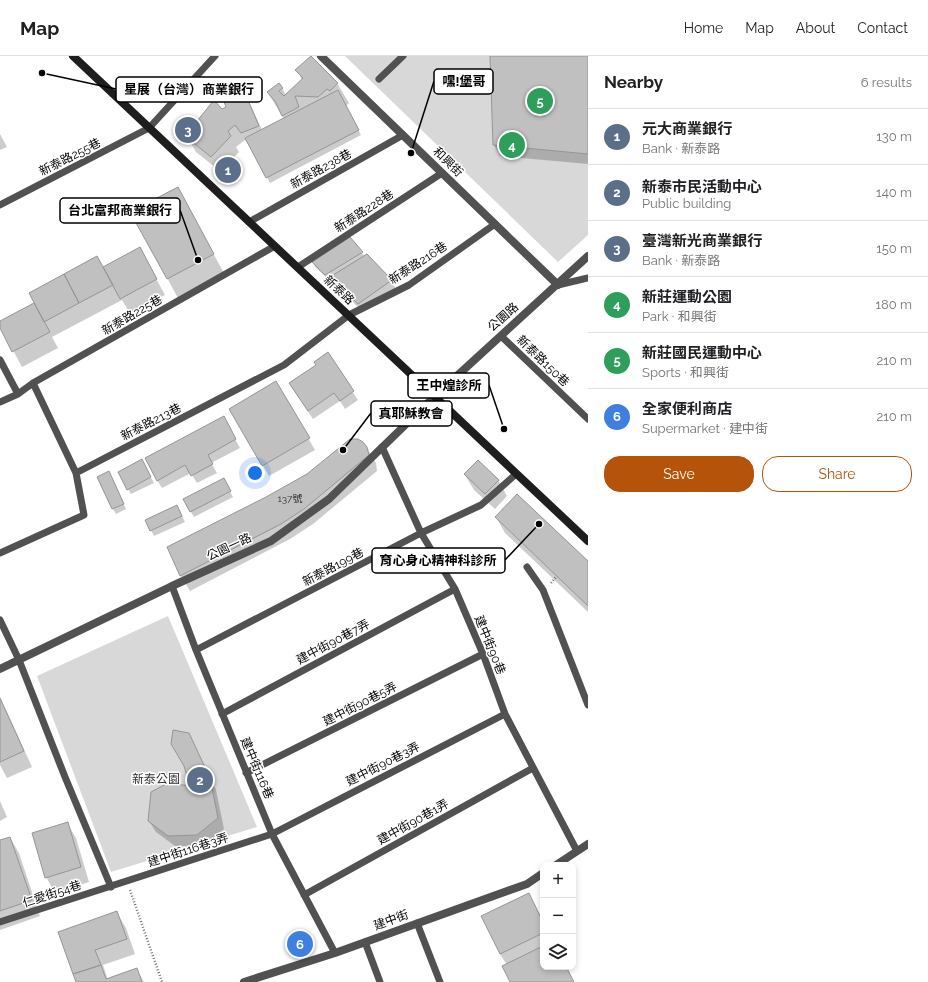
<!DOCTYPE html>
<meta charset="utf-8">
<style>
body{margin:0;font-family:Raleway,"Noto Sans TC",sans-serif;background:#f6f6f6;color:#202124}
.controls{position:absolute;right:12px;bottom:12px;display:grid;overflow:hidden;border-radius:8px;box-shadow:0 2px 6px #0003}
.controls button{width:36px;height:36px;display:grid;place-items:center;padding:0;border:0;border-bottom:1px solid #e0e0e0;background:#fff;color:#202124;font:20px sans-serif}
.you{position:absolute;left:255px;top:417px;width:14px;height:14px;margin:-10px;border:3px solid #fff;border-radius:50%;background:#1a73e8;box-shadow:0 0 0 6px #1a73e833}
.badge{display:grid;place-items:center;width:26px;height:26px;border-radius:50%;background:#b45309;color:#fff;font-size:13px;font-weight:700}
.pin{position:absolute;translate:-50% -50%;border:2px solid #fff;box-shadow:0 1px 4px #0006}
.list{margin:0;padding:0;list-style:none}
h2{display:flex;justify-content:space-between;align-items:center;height:52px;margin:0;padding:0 16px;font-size:17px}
h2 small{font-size:13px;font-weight:400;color:#757577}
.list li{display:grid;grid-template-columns:26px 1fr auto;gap:12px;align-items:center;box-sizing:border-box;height:56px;padding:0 16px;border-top:1px solid #e0e0e0}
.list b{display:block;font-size:15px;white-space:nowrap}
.list p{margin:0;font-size:13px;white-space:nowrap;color:#757577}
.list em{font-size:13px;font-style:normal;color:#757577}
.actions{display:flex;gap:8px;padding:12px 16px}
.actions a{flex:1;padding:9px 0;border:1px solid #b45309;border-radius:16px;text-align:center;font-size:14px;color:#b45309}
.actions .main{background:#b45309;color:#fff}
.icon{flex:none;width:22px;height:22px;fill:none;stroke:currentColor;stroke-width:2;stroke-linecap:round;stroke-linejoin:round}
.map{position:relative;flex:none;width:588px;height:926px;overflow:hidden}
header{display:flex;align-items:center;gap:24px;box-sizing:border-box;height:56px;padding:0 20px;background:#fff;border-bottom:1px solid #e0e0e0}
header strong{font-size:19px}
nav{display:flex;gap:22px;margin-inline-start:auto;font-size:14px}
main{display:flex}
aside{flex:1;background:#fff}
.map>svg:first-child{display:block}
.green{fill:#d8d8d8}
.shadow{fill:#0003}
.building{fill:#c0c0c0;stroke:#959595}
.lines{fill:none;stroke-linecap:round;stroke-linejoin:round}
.path{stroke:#737373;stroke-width:2.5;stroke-dasharray:1 2;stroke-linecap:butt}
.service{stroke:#515151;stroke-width:7}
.minor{stroke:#515151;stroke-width:8}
.secondary{stroke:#1e1e1e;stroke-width:8}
.labels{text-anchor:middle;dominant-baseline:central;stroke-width:3;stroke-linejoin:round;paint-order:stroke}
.number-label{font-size:10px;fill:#303030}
.street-label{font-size:12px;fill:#000;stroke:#fff}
.park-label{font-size:12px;fill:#2f2f2f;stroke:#fff}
.leader{fill:none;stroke:#000;stroke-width:1.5}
.callout-dot{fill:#000;stroke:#fff;stroke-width:1.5}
.callout{fill:#fff;stroke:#000;stroke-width:1.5}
.callout-label{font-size:13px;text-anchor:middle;font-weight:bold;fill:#000}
</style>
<header>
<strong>Map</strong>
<nav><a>Home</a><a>Map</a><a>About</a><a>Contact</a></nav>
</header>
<main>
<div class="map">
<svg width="588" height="926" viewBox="0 0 588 926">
<rect width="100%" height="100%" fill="#fff"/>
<path class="green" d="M345 0H588V179L558 206Z
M168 560 257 771 111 816 37 620Z"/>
<path class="shadow" d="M491 0H588V108L500 100 494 89Z
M297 14 337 27 349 47 346 50 361 79 270 127 251 92 245 84 236 91 239 96 220 115 196 96 187 80 244 39 253 54 262 74 284 63 268 37 282 32 286 39 302 24Z
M0 78 7 91 0 94Z
M178 132 226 221 180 246 132 156Z
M362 197 365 201 366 200 391 225 396 233 363 256 336 230 331 222 329 224 316 212 313 207Z
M148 208 165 239 130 257 122 244 52 281 58 292 22 311 0 270V266L103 212Z
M327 298 358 344 345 353 340 345 313 363 295 336Z
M276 327 315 394 269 420 230 354Z
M228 370 240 392 211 407 217 417 197 427 191 417 162 432 157 424Z
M366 391 376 407 377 415 313 468 290 483 190 535 181 520 168 491Z
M142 405 154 427 131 438 128 433Z
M465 419 498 424 507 440 495 453 474 434Z
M112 422 126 453 116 458 113 453Z
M223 423 233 441 194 461 184 444Z
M180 456 185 466 154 480 146 465Z
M496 461 588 507V556L505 477Z
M0 644 7 656 32 711 7 722 0 709Z
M189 678 216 734 224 773 203 790H175L156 776 149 765 191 731 186 711Z
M0 745 7 761 0 765Z
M67 767 76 782 89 826 55 837 46 821Z
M10 782 19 797 40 860 0 874V785Z
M528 838 543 866V911H567L574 926H511L507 909 500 898Z
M117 857 126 872 135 898 103 909 108 924 137 914 144 926H77L59 877Z"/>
<path class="building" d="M311 0 338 27 330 35 327 33 318 41 295 40 299 51 282 60 275 45 267 36 279 27 283 32 279 35 284 40 303 22 295 14Z
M490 0H588V98L493 89Z
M338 34 359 74 266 122 245 82Z
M245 37 259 70 241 77 235 69 228 75 231 80 211 101 185 80 214 44 222 53 226 51 224 46Z
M178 131 214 198 167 223 130 156Z
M350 181 363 196 325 219 312 206Z
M140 191 157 223 120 243 103 211Z
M367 198 392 224 358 248 330 221Z
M97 200 113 229 79 247 64 218Z
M64 218 79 247 44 266 29 237Z
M34 247 50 276 12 296 0 272V265Z
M328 296 354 335 340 345 334 337 308 355 289 327 316 309 314 306Z
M276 325 310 382 262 410 229 353Z
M224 360 236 383 208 399 213 408 191 420 185 409 157 425 145 402Z
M350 383H358L363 386 367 391 369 399 304 453 281 468 180 520 167 491 266 441 307 418Z
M142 403 151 421 127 434 118 416Z
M478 404 499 424 485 438 464 418Z
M109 415 124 448 112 453 97 421Z
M224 422 231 435 190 456 183 443Z
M517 438 588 505V550L495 461Z
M177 449 182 460 150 475 145 464Z
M0 642 24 695 0 706Z
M173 674 189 677 210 722 218 762 197 779 168 780 148 765 151 736 168 727 190 730 184 710 171 688Z
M68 766 81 811 45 822 32 777Z
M10 781 32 844 0 855V784Z
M529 837 543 866V877L500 898 481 860Z
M117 855 127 883 95 894 101 909 73 918 58 876Z
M543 890V911H566L574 926H510L502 910Z
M101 909 106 923 137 912 142 926H76L73 918Z"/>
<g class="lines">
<path class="path" d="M551 527 557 520
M130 834 162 926"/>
<path class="service" d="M379 23 403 0
M0 149 149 72 215 0
M249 166 403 79
M298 211 442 117
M558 229 588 222
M501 280 588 363
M0 304 18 338
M33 327 76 417
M0 346 18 338 33 327 275 190
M382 391 421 477 455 533 483 598 505 658 577 795
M0 497 84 459 76 417 284 309 349 259 409 229 495 168
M527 511 543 534 588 649
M172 530 196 594 272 778 335 897
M0 564 19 604 65 721 111 831
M196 594 421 477 481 449 516 418
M222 658 455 533
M246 717 483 598
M304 839 533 712
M0 866 272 778 505 658
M417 867 440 926
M365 886 380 926"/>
<path class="minor" d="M321 0 558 229
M0 613 172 530 271 485 329 443 435 340 588 200
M556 809 588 788
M244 926 335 897 527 828 543 817"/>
<path class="secondary" d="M73 0 588 485"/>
</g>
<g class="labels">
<g class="number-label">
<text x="290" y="442">137號</text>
</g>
<g class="street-label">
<text transform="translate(70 101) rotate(-27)">新泰路255巷</text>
<text transform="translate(448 106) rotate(44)">和興街</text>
<text transform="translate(321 113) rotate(-29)">新泰路238巷</text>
<text transform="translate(364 155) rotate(-33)">新泰路228巷</text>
<text transform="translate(418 207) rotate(-33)">新泰路216巷</text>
<text transform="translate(339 234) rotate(43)">新泰路</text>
<text transform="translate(132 259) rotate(-30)">新泰路225巷</text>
<text transform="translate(503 261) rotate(-42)">公園路</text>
<text transform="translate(543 305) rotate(44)">新泰路150巷</text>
<text transform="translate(151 366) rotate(-27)">新泰路213巷</text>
<text transform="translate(229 491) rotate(-25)">公園一路</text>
<text transform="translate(333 511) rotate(-28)">新泰路199巷</text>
<text transform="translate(333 586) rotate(-28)">建中街90巷7弄</text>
<text transform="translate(490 589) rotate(68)">建中街90巷</text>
<text transform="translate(360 648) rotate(-27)">建中街90巷5弄</text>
<text transform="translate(383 708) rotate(-27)">建中街90巷3弄</text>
<text transform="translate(257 712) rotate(67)">建中街116巷</text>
<text transform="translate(413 766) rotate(-29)">建中街90巷1弄</text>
<text transform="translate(188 794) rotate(-18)">建中街116巷3弄</text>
<text transform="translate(52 838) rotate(-18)">仁愛街54巷</text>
<text transform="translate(391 864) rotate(-20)">建中街</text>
</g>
<g class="park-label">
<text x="156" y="723">新泰公園</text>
</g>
</g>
<path class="leader" d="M411 97L434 25M42 17L116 33M198 204L180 154M504 373L489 329M343 394L371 357M539 468L505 504"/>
<g class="callout-dot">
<circle cx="411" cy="97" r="4"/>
<circle cx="42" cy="17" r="4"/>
<circle cx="198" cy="204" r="4"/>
<circle cx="504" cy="373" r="4"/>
<circle cx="343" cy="394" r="4"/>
<circle cx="539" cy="468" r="4"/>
</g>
<g class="callout">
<rect x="434" y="13" width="59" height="25" rx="4"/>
<rect x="116" y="21" width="146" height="25" rx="4"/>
<rect x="60" y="142" width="120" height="25" rx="4"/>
<rect x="408" y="317" width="81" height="25" rx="4"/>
<rect x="371" y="345" width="81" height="25" rx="4"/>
<rect x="372" y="492" width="133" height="25" rx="4"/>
</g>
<g class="callout-label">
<text x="464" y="30">嘿!堡哥</text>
<text x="189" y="38">星展（台灣）商業銀行</text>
<text x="120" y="159">台北富邦商業銀行</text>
<text x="449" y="334">王中煌診所</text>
<text x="411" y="362">真耶穌教會</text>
<text x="438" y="509">育心身心精神科診所</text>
</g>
</svg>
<div class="controls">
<button>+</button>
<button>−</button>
<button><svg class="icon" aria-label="layers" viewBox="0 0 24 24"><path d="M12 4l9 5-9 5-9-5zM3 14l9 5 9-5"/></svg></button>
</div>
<div class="you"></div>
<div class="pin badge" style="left:228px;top:114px;background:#5c6f8a">1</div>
<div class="pin badge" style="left:200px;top:724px;background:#5c6f8a">2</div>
<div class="pin badge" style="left:188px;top:74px;background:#5c6f8a">3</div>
<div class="pin badge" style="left:512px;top:89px;background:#2e9e5b">4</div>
<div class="pin badge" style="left:540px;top:45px;background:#2e9e5b">5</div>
<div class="pin badge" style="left:300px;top:888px;background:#3f7fe0">6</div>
</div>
<aside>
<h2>Nearby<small>6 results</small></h2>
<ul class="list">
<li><span class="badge" style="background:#5c6f8a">1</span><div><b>元大商業銀行</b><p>Bank · 新泰路</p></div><em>130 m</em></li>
<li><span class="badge" style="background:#5c6f8a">2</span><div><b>新泰市民活動中心</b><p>Public building</p></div><em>140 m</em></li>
<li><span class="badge" style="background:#5c6f8a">3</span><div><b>臺灣新光商業銀行</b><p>Bank · 新泰路</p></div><em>150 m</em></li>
<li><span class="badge" style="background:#2e9e5b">4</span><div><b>新莊運動公園</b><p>Park · 和興街</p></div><em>180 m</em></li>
<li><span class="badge" style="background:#2e9e5b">5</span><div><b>新莊國民運動中心</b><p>Sports · 和興街</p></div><em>210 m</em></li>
<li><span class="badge" style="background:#3f7fe0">6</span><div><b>全家便利商店</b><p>Supermarket · 建中街</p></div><em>210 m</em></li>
</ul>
<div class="actions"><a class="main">Save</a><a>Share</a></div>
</aside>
</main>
